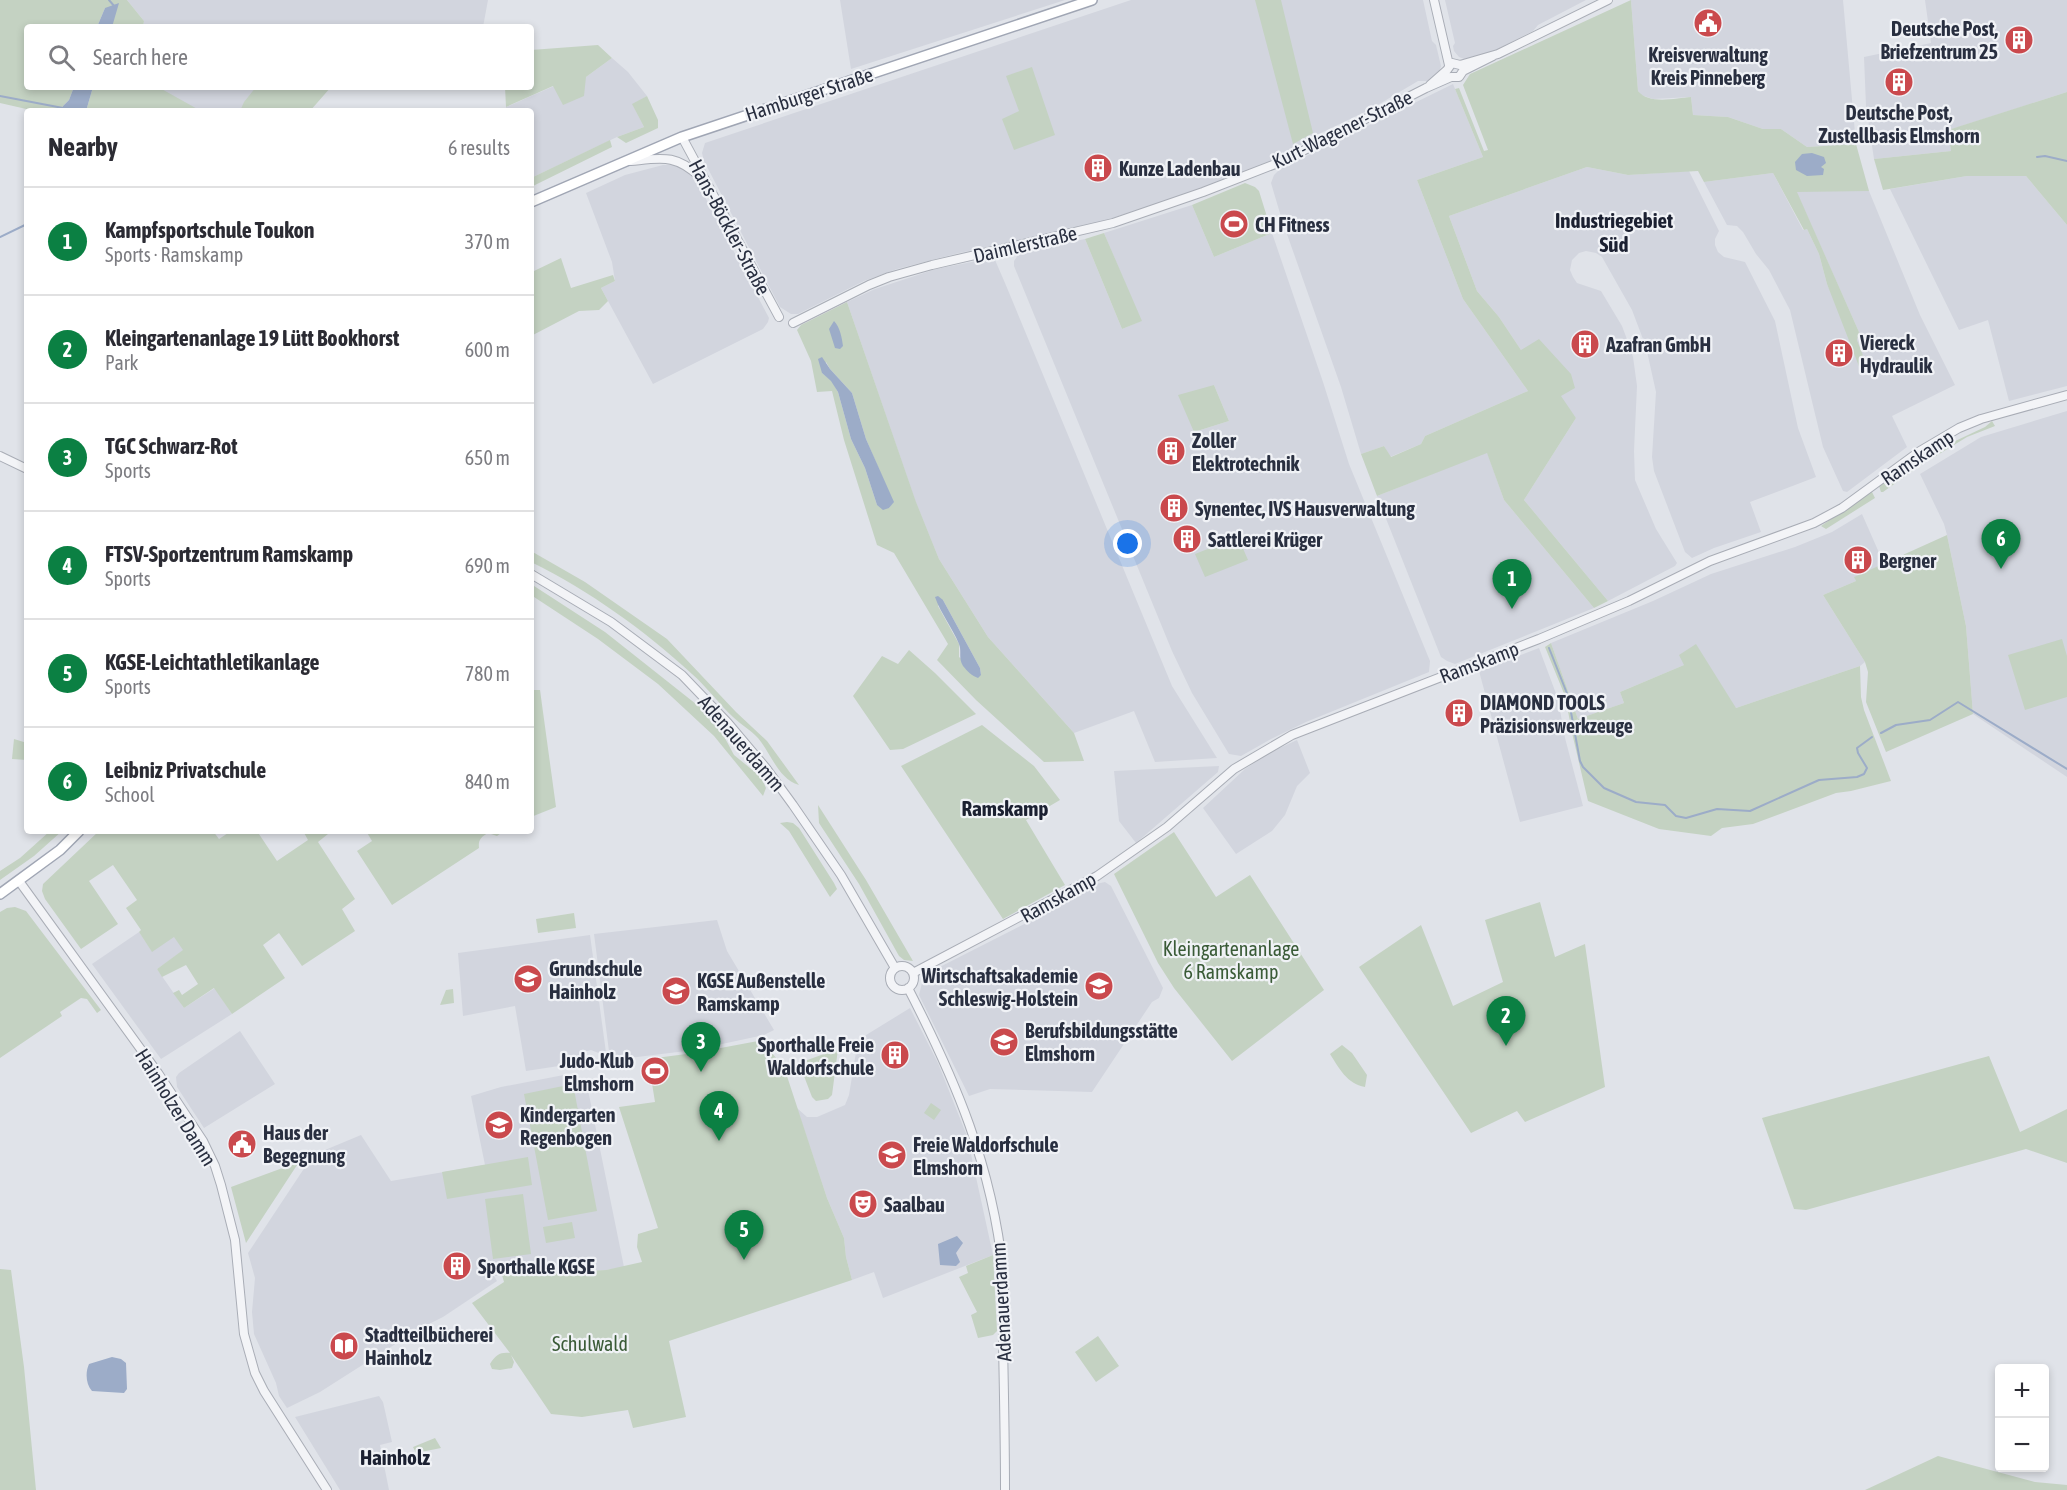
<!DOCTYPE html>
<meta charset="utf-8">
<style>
body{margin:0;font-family:"Asap Condensed",sans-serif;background:#f2f2f3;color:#2b2b33}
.controls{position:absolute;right:18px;bottom:18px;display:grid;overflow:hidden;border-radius:6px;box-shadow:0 3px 9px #0003}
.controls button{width:54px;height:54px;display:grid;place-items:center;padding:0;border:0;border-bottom:2px solid #e1e1e2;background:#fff;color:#2b2b33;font:30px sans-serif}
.you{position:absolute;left:1128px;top:544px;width:21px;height:21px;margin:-15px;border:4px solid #fff;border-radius:50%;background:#1a73e8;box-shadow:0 0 0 9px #1a73e833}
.badge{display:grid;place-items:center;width:39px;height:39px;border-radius:50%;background:#0b8043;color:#fff;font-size:20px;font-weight:700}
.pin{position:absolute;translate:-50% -50px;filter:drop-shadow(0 2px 3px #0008)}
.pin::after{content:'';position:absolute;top:32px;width:21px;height:18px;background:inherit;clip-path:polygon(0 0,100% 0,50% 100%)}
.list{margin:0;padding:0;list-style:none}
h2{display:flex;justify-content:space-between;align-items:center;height:78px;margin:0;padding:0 24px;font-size:26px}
h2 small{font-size:20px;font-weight:400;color:#7c7c81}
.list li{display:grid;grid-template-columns:39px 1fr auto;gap:18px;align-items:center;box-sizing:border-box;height:108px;padding:0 24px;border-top:2px solid #e1e1e2}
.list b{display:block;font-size:22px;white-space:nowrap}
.list p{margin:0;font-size:20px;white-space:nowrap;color:#7c7c81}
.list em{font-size:20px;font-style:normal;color:#7c7c81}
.icon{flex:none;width:33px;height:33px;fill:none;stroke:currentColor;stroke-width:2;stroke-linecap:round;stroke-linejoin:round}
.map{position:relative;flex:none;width:2067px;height:1490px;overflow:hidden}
.search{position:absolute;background:#fff;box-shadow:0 3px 9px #0003;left:24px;top:24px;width:510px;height:66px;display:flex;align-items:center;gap:15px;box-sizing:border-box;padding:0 21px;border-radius:6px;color:#7c7c81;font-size:22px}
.panel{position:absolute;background:#fff;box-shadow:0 3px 9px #0003;left:24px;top:108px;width:510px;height:726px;border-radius:6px}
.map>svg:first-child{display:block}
.built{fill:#d2d5de;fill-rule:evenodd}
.green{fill:#c4d2c2;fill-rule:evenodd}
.water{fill:#9cacc8}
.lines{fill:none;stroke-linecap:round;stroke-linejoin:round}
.stream{stroke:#9cacc8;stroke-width:2}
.minor-casing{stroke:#a9adb6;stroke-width:10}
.major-casing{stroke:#a0a6b4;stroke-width:12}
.minor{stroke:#f3f4f7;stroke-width:8}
.major{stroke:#fff;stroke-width:9}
.labels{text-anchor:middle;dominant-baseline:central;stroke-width:4.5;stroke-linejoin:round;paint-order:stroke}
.poi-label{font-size:20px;font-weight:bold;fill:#292f40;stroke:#f0f2f6;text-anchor:start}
.street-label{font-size:20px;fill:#292f40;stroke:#f0f2f6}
.park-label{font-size:20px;fill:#3a5b37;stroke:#f0f2f6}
.neighbourhood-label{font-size:21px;font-weight:bold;fill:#1b2031;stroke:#f0f2f6}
</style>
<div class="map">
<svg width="2067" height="1490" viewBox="0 0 2067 1490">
<rect width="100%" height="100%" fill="#e0e3e9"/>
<path class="built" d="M127 0H488L483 27H143L144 21Z
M840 0H1065L851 69Z
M1131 0H1423L1432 41 1436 45 1441 66 1439 73 1428 81H1418L1371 109 1304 141 1300 146 1260 167 1200 190 1087 226 959 253 897 269 864 281 798 314H791L780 307 704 161 702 153 705 143Z
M1445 0H1586L1538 25 1533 31 1482 57 1467 60 1459 57 1454 51 1453 46 1455 43Z
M1631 0H1843L1856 144 1807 147 1781 129H1763L1728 117 1693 115 1691 97 1653 99 1641 95 1638 91Z
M1925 0H2067V92L1949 130 1951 151 1874 159 1866 106 1864 57 1931 43Z
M612 58 628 72 647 96 633 105 644 127 617 137 531 178V111H506V107L554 86 586 77Z
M1453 84 1483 157 1417 180 1463 299 1528 391 1425 436 1421 444 1390 457 1384 446 1361 454 1341 387 1282 220 1271 183 1274 175 1280 169Z
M152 87H312L279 111H184Z
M663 165H676L683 167 696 180 769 318 768 322 763 329 653 384 601 288 615 281 612 262 586 193 625 175Z
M1587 167 1628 175 1689 171 1719 231 1715 239V245L1718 252 1724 257 1745 262 1775 321 1798 428 1816 477 1750 502 1761 532 1714 548 1692 558 1685 552 1654 471 1652 457 1656 392 1646 347 1632 310 1602 257 1596 253 1586 251 1579 253 1572 260 1570 270 1573 277 1577 283 1601 291 1622 326 1628 342 1633 357 1637 386 1634 451 1635 480 1656 529 1677 563 1675 566 1608 601 1524 500 1576 418 1521 350 1499 317 1477 291 1449 216Z
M1773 173 1803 230 1807 229 1819 254 1827 284 1868 371 1857 340 1859 332 1796 191H1869L1920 315 1955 385 1892 416 1907 447 1847 492 1843 491 1823 447 1790 310 1769 270 1756 254 1743 232 1737 226 1727 225 1704 182Z
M1967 176H2026L2067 225V386L2009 401 1988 320 1959 330 1890 189Z
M1192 205 1214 257 1272 233 1323 382 1349 464 1430 661 1429 672 1306 722 1271 739 1241 756 1229 754 1192 693 1172 651 1014 266V261L1018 255 1025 252 1085 239 1122 329 1141 321 1104 233ZM1214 385 1229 421 1194 432Z
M987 259 995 260 1005 283 1172 686 1217 758 1155 762 1134 711 1074 733 988 637 939 559 916 503 847 302 875 289 936 269Z
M2067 411V777L1973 714 1966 626 1947 535 1944 524 1920 474 1981 437Z
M1487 452 1504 500 1594 608 1455 664 1447 661 1441 657 1377 496Z
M1862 514 1884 564 1855 577 1856 581 1823 595 1865 662 1860 666 1736 708 1684 665 1620 692 1624 703 1578 719 1551 643 1653 601 1711 574 1795 547 1832 532Z
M1539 648 1558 699 1565 738 1583 806 1520 822 1479 671Z
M1297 740 1310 773 1297 786 1285 815 1272 831 1236 854 1203 808 1245 769 1271 752Z
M1219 766 1218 772 1136 843 1119 821 1114 771Z
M1105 882 1111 886 1163 988 1159 998 1152 1002 1092 1092 990 1089 969 1096 919 995 924 975 1040 916 1096 884Z
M717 920 727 951 774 1030 764 1035 694 1050 613 1060 610 1059 594 934Z
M139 932 152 951 174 936 184 950 157 969 184 1008 215 988 232 1014 161 1059 92 964Z
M590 935 607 1060 601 1054 591 1050 584 1052 572 1064 526 1071 515 1006 463 1016 458 953Z
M910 1008 938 1063 967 1136 993 1255 883 1298 874 1272 852 1280 846 1257 844 1238 827 1198 797 1108 807 1117H817L845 1105 849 1095 858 1040Z
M240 1031 275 1084 204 1128 177 1087 176 1077 179 1073Z
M569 1074 587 1085 624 1267 606 1270 494 1276 497 1281 443 1317 419 1329 320 1392 287 1408 279 1396 276 1383 254 1334 252 1312 255 1278 248 1253 313 1155 361 1135 391 1181 485 1165 471 1096 501 1087Z
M379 1396 383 1402 392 1442 380 1445 389 1490H340L295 1417Z"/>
<path class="green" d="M0 0H127L144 21 143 27H112L105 8 97 27H27V87H74L69 100 63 106V111H35L0 103Z
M1255 0H1281L1313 133 1293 144Z
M1631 0 1638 91C1649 105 1676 98 1691 97L1693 115 1728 117 1763 129H1781L1807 147 1856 144 1869 191 1797 192 1859 332 1857 340 1869 371 1862 374 1827 284 1819 254 1807 229 1804 230 1773 173 1704 182 1698 171 1628 175 1587 167 1449 216 1477 291 1499 317 1521 350 1539 339 1571 374 1575 388 1561 396 1576 418 1524 500 1608 601 1594 608 1504 500 1487 453 1377 496 1361 454 1384 446 1391 457 1421 444 1425 436 1528 391 1463 299 1417 180 1483 157 1455 89 1459 88 1484 151 1488 150 1463 85 1470 74Z
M598 45 612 58 586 77 584 96 563 105 553 86 506 107 505 87H531V50Z
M1032 67 1055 135 1014 150 1002 119 1019 111 1006 76Z
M93 87H158L201 111H107L104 109 86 111Z
M256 87H331L310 111H240L244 102Z
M2067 92V225L2026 176H1967L1883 190 1874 159 1951 151 1948 130Z
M647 96 658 120V128L626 143 617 137 644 127 632 104Z
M610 140 612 147 531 187V178Z
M1245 183 1255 187 1259 191 1272 233 1214 257 1192 205Z
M1104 233 1142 321 1122 329 1085 239Z
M561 258 571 288 613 275 615 281 601 288 608 301 599 310 579 311 531 336V287L534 278V271Z
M847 302 916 502 939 559 988 637 1074 733 1084 761 1044 762 976 700 937 660 948 644 894 553 877 545 844 440 832 391 817 392 811 361 797 330 801 325ZM826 362 830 369 852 393 866 439 893 502 889 508 877 505 865 468 851 439 838 392 832 381 822 373ZM943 600 980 668 981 675 959 657V644L938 606Z
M1214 385 1229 421 1194 432 1178 395Z
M1992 421 1995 426 1967 437 1931 459 1927 451 1929 450 1932 452 1985 427Z
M1918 459 1924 463 1883 492H1881L1879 486Z
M1870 492H1872L1875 498 1826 529 1821 526Z
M1947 535 1966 626 1973 714 1886 752 1866 702 1868 672 1865 662 1823 595 1856 581 1854 577Z
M1238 537 1248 560 1205 577 1195 554Z
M531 551 585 582 667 639 736 712 767 741 799 785C778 779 771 753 758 738 751 730 741 725 733 717 719 704 707 687 692 674 644 630 590 591 531 562Z
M531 584 605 632 701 708 719 727 734 755 761 777 766 788 763 796 714 736 658 684 598 639 531 595Z
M2062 639 2067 656V697L2025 710 2008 655Z
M1551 643 1578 719 1624 703 1620 692 1684 665 1679 655 1696 644 1736 708 1860 666 1861 697 1864 710 1891 781 1851 791 1836 793 1753 824 1722 828 1711 836 1659 829 1588 801 1573 737 1565 696 1545 647Z
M909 650 935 673 976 714 903 749 890 750 853 696 882 656 898 664Z
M531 690H540L556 807 531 817Z
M982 725 1034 766 1060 800 1026 820 1065 885 1003 919 901 766Z
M14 739 27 743V760L12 759Z
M818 805 866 880 913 961 904 960 899 956 859 884 819 823Z
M787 822 793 823 799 828 834 883 837 889 830 897 789 831 780 823Z
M50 831H62L34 856 0 880V871L20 858Z
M99 831H213L219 839 231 831H263L259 834 277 861 308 840 303 831H323L328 834 318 842 355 899 342 909 355 931 302 966 279 933 263 945 285 978 232 1014 214 988 184 1008 173 993 179 990 182 995 198 984 186 965 162 977 157 969 183 950 174 937 152 952 139 932 141 930 126 908 137 900 113 865 89 881 118 924 81 949 45 899 42 891 43 884Z
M366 831H504L497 836 488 833C481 837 478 840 479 848L392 905 357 851 372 841Z
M1174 832 1216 897 1250 875 1324 990 1232 1061 1174 988 1158 963 1114 874Z
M1540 902 1555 957 1585 944 1605 1087 1525 1122 1517 1111 1471 1133 1359 967 1421 925 1453 1006 1503 982 1485 920Z
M15 907 26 911 101 1010 97 1013 87 999 81 998 60 1012 62 1016 0 1058V912L7 908Z
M574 913 576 928 538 933 536 919Z
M453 989 454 1003 440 1005 446 990Z
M758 1041 764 1044 784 1067 827 1198 844 1238 846 1257 852 1280 669 1341 686 1417 633 1428 628 1410 582 1417 551 1414 511 1355 514 1362 512 1368 500 1370 492 1369 490 1364C496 1354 501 1352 510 1353L472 1303 504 1282 502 1275 606 1270 642 1262 637 1247 638 1234 658 1228 619 1107 655 1102 648 1059 694 1053Z
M1342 1045 1352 1053 1367 1075 1365 1087C1347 1084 1339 1068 1330 1054Z
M838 1049 832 1095 828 1099 816 1101 812 1097 799 1063Z
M1989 1056 2020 1132 2067 1109V1163L2026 1149 1806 1210 1794 1209 1762 1118Z
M573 1084 597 1211 548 1220 524 1094Z
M931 1103 941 1110 934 1120 924 1113Z
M528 1157 532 1185 447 1199 442 1172Z
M299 1162 246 1243 231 1187Z
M523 1194 531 1254 493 1259 485 1199Z
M572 1222 575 1238 546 1243 543 1227Z
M993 1255 997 1331 993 1335 978 1338 971 1315 977 1312 959 1277 968 1273 966 1266Z
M0 1269 11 1270 24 1367 36 1490H0Z
M1098 1336 1119 1366 1096 1382 1075 1352Z
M435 1438 441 1448 416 1453 413 1447Z
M1938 1456 2035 1482 2067 1485V1490H1865Z"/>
<path class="water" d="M119 3 112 27H97L105 8Z
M74 87H93L86 111H63V106L69 100Z
M1812 153 1824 157 1826 163 1821 167 1824 169 1823 175 1807 176 1796 170 1795 162 1802 154Z
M834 321C840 327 842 338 843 346L840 349 835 348 829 329Z
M822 357 830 369 852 393 866 439 894 502 889 508 883 510 877 505 865 468 851 439 838 392 831 381 822 373 818 359Z
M938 596 943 600 980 668 981 675 978 678C972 676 967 671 963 666 958 658 962 652 959 644 952 627 941 614 935 597Z
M957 1236 963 1243 956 1253 960 1262 956 1266 940 1265 938 1244Z
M112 1357 121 1359 126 1363 127 1389 124 1393 92 1391C86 1384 85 1373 89 1364Z"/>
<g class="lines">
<path class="stream" d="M109 0 115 7
M0 96 63 108
M2037 157 2045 156 2067 161
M0 237 27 224
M1549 648 1568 696 1580 761 1583 767 1604 788 1636 802 1665 805 1676 816 1686 818 1717 809 1750 811 1819 780 1857 777 1864 774 1867 768 1858 753 1857 748 1872 737
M1881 733 1896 725 1930 720 1958 702 2067 769"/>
<g class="minor-casing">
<path id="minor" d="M1434 0 1449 65
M1430 85 1447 70 1452 63 1460 65 1498 54 1608 0
M682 137 779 317
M631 161C662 158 676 154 700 177
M793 323 869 285 889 277 932 265 1113 223 1203 192 1283 161 1426 88 1451 77H1459L1463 71 1493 56
M0 456 27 469
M531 574 611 622 682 675 728 723 766 768 793 805 841 875 895 968
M19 881 158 1073 203 1141 215 1166 221 1185 235 1240 244 1334 255 1373 264 1391 327 1490
M890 978a12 12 0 1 1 24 0a12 12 0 1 1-24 0Z
M913 973 1097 876 1167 827 1234 769 1292 735 1539 639 1629 601 1710 561 1814 523 1842 508 1920 451 1959 428 1981 419 2067 395
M908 988C956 1081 992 1166 1003 1271 1005 1295 1003 1320 1003 1344 1004 1393 1005 1441 1005 1490"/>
</g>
<g class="major-casing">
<path id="major" d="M531 202 682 137 1092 0
M0 894 60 850 79 831"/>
</g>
<use href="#minor" class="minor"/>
<use href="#major" class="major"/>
</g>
<defs>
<g id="civic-disc" transform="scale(1.5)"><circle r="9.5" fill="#ca494d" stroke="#f0f2f6"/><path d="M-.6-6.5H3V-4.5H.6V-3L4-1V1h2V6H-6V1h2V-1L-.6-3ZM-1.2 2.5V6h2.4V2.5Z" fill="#fff"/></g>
<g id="building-disc" transform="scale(1.5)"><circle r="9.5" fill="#ca494d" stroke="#f0f2f6"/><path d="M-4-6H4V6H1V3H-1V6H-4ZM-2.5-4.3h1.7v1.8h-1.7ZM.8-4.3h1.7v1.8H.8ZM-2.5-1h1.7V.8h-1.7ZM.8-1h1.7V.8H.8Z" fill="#fff"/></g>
<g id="stadium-disc" transform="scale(1.5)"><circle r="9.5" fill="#ca494d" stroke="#f0f2f6"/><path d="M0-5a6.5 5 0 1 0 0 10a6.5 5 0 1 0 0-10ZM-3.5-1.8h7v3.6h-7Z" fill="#fff"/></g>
<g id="school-disc" transform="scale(1.5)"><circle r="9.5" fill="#ca494d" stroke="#f0f2f6"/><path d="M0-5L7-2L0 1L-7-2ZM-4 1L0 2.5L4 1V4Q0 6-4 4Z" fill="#fff"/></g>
<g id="theatre-disc" transform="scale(1.5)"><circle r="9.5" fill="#ca494d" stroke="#f0f2f6"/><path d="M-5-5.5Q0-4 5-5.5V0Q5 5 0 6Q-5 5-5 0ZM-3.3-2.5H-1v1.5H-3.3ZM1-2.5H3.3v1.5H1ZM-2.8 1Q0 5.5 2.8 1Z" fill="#fff"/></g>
<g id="library-disc" transform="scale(1.5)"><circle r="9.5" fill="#ca494d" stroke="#f0f2f6"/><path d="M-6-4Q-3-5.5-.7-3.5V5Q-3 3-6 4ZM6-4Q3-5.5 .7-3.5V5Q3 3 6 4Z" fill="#fff"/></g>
</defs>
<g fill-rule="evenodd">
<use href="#civic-disc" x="1708" y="23"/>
<use href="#building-disc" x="2019" y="40"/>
<use href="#building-disc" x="1899" y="82"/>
<use href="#building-disc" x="1098" y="168"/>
<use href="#stadium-disc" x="1234" y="224"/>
<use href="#building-disc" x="1585" y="344"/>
<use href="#building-disc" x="1839" y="353"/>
<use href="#building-disc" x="1171" y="451"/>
<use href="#building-disc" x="1174" y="508"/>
<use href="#building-disc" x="1187" y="539"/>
<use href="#building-disc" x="1858" y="560"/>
<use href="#building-disc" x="1459" y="713"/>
<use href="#school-disc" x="528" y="979"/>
<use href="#school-disc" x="1099" y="986"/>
<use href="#school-disc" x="676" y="991"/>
<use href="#school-disc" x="1004" y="1042"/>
<use href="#building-disc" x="895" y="1055"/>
<use href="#stadium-disc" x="655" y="1071"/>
<use href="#school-disc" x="499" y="1125"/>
<use href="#civic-disc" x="242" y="1144"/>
<use href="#school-disc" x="892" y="1155"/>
<use href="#theatre-disc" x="863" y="1204"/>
<use href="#building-disc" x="457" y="1266"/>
<use href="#library-disc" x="344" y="1346"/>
</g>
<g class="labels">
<g class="poi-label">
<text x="1998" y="28" text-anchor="end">Deutsche Post,<tspan x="1998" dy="23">Briefzentrum 25</tspan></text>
<text x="1708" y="54" text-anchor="middle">Kreisverwaltung<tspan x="1708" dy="23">Kreis Pinneberg</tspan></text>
<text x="1899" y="112" text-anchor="middle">Deutsche Post,<tspan x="1899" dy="23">Zustellbasis Elmshorn</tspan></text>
<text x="1119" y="168">Kunze Ladenbau</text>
<text x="1255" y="224">CH Fitness</text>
<text x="1860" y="342">Viereck<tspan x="1860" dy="23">Hydraulik</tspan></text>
<text x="1606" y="344">Azafran GmbH</text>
<text x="1192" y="440">Zoller<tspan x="1192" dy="23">Elektrotechnik</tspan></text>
<text x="1195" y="508">Synentec, IVS Hausverwaltung</text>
<text x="1208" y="539">Sattlerei Krüger</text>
<text x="1879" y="560">Bergner</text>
<text x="1480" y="702">DIAMOND TOOLS<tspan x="1480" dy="23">Präzisionswerkzeuge</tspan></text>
<text x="549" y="968">Grundschule<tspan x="549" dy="23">Hainholz</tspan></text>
<text x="1078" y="975" text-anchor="end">Wirtschaftsakademie<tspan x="1078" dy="23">Schleswig-Holstein</tspan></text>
<text x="697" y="980">KGSE Außenstelle<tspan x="697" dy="23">Ramskamp</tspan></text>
<text x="1025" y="1030">Berufsbildungsstätte<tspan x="1025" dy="23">Elmshorn</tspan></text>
<text x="874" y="1044" text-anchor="end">Sporthalle Freie<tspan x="874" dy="23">Waldorfschule</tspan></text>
<text x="634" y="1060" text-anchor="end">Judo-Klub<tspan x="634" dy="23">Elmshorn</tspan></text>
<text x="520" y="1114">Kindergarten<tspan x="520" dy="23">Regenbogen</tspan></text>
<text x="263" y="1132">Haus der<tspan x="263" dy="23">Begegnung</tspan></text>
<text x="913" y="1144">Freie Waldorfschule<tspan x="913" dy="23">Elmshorn</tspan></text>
<text x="884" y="1204">Saalbau</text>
<text x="478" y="1266">Sporthalle KGSE</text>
<text x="365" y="1334">Stadtteilbücherei<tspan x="365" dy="23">Hainholz</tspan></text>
</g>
<g class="street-label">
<text transform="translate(809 94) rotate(-18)">Hamburger Straße</text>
<text transform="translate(1342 129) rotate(-26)">Kurt-Wagener-Straße</text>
<text transform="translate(730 227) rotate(62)">Hans-Böckler-Straße</text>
<text transform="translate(1025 244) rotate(-13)">Daimlerstraße</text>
<text transform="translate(1917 457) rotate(-34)">Ramskamp</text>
<text transform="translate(1479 662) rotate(-21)">Ramskamp</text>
<text transform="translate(742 743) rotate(49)">Adenauerdamm</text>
<text transform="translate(1058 897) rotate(-29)">Ramskamp</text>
<text transform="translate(176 1107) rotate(58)">Hainholzer Damm</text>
<text transform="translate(1001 1302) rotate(-93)">Adenauerdamm</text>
</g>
<g class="park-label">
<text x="1231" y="948">Kleingartenanlage<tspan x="1231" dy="23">6 Ramskamp</tspan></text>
<text x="590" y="1343">Schulwald</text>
</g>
<g class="neighbourhood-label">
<text x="1614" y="220">Industriegebiet<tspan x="1614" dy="24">Süd</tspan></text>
<text x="1005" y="808">Ramskamp</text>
<text x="395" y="1457">Hainholz</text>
</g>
</g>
</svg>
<div class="controls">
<button>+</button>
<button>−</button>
</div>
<div class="you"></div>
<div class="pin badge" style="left:1512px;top:609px">1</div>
<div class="pin badge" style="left:1506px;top:1046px">2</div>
<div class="pin badge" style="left:701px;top:1072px">3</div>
<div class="pin badge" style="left:719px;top:1141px">4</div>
<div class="pin badge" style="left:744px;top:1260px">5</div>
<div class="pin badge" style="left:2001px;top:569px">6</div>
<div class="search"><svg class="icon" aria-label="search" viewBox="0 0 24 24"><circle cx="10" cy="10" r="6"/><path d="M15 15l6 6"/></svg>Search here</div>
<section class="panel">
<h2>Nearby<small>6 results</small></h2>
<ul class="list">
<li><span class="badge">1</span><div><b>Kampfsportschule Toukon</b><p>Sports · Ramskamp</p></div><em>370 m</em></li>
<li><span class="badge">2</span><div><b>Kleingartenanlage 19 Lütt Bookhorst</b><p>Park</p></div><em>600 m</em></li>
<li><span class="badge">3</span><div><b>TGC Schwarz-Rot</b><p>Sports</p></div><em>650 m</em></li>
<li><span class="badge">4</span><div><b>FTSV-Sportzentrum Ramskamp</b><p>Sports</p></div><em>690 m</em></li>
<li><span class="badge">5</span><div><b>KGSE-Leichtathletikanlage</b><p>Sports</p></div><em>780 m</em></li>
<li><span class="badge">6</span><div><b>Leibniz Privatschule</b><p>School</p></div><em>840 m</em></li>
</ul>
</section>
</div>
